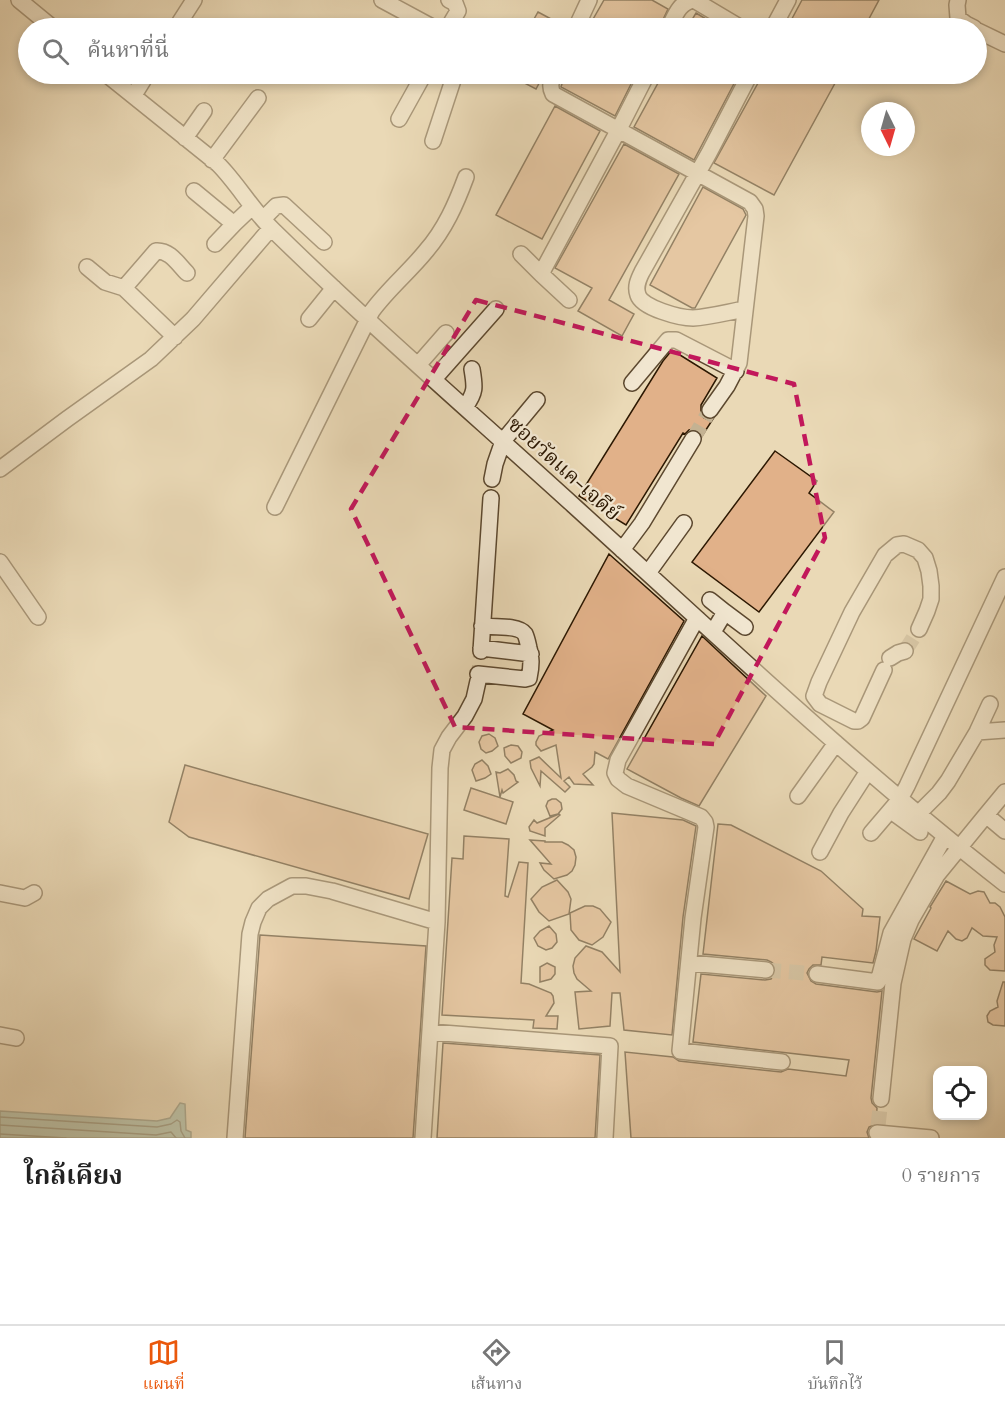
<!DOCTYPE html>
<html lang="th">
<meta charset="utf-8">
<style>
body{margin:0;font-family:Cardo,"Noto Serif Thai",serif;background:#f2f2f2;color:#222}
.controls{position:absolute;right:18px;bottom:18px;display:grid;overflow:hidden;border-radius:12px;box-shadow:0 3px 9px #0003}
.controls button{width:54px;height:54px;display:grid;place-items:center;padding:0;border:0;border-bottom:2px solid #e0e0e0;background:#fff;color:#222;font:30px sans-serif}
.compass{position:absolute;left:861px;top:102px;width:54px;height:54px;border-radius:50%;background:#fff;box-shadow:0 3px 9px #0003;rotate:175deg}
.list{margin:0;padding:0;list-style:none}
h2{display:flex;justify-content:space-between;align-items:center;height:78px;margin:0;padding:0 24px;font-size:26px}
h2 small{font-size:20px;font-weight:400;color:#767676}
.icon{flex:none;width:33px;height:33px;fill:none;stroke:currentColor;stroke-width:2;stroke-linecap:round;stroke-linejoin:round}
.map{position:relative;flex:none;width:1005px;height:1138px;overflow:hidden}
.search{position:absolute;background:#fff;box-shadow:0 3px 9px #0003;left:18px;right:18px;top:18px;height:66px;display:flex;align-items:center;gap:15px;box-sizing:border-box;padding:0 21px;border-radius:33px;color:#767676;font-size:22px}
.sheet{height:186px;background:#fff}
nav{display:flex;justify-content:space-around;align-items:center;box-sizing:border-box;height:84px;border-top:2px solid #e0e0e0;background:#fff;font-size:16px;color:#767676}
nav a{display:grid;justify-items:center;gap:3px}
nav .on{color:#ea580c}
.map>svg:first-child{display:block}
.water{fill:#98baac;stroke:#6d7968;stroke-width:1.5}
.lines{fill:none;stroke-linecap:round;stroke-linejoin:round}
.shore{stroke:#626957;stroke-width:1.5}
.building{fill:#e1b189;stroke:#2c1802;stroke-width:1.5}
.minor-tunnel{stroke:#c4b292;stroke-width:15;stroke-dasharray:15 8;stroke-linecap:butt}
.minor-casing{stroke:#5c482f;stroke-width:18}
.minor{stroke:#f1e6d0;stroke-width:15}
.marked{fill:none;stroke:#c2185b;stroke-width:4.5;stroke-dasharray:12 8;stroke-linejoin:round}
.labels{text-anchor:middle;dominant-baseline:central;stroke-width:4.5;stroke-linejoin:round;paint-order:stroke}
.street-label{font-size:21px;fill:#2c1802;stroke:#f1e6d0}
</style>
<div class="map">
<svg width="1005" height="1138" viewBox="0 0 1005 1138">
<rect width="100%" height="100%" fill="#ead9b6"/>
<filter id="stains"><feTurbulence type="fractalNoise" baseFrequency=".00333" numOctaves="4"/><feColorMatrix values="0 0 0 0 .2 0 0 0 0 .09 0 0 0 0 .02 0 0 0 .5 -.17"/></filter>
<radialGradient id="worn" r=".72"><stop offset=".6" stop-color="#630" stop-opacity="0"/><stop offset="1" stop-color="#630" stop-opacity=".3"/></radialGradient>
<path class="water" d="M180 1103 185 1104 186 1130 191 1132V1138H0V1111L157 1121 170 1118Z"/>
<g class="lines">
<path class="shore" d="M0 1117 157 1127 171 1124 177 1120 180 1122 181 1131 185 1138
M0 1125 156 1135 171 1132 176 1138
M0 1134 66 1138"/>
</g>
<path class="building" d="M604 0H652L668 9 659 28H588Z
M802 0H879L864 28H787Z
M538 12 566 27V28H529Z
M696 13 706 19 723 28H687Z
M507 74H544L536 89Z
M565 74H636L615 116 561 87Z
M663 74H739L694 160 634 127Z
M763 74H840L774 195 714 163Z
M555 106 600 131 542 239 496 215Z
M624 144 679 174 609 300 634 314 622 336 578 311 592 288 555 268Z
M703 187 743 209 746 215 695 308H692L650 285Z
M672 350 717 378 701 405V414L704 418 709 420 713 419 702 436 699 431 694 429 689 430 685 434 683 433 626 525 579 496 663 361Z
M775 451 817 481 809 493 834 512 759 612 692 562Z
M609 554 684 621 608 759 595 752 594 764 592 767 583 774 593 785 574 784 569 777 564 781 570 787 565 792 541 771 540 786 531 768 530 761 539 757 561 778 556 745 541 751 536 745V742L539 736 553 730 523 714Z
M702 636 766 696 699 806 681 798 627 769Z
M489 734 495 738 498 746 492 751 486 753 481 749 479 742 482 736Z
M511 745 518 746 522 752 521 758 511 763 505 756 504 748Z
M482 760 488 766 491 774 485 778 476 781 472 770 475 764Z
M185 765 428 834 409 899 189 837 169 822Z
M508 769 514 775 516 781 518 782 503 793 502 790 500 797 496 772 500 773Z
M471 788 513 802 506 824 464 810Z
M552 799H556L561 803 562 809 558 814 550 816 546 806 548 801Z
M612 813 683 820 696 826 683 917 672 1035 624 1030 620 993H612L610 1026 579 1029 575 992 591 991 577 979 574 973 573 966 575 958 586 946 602 952 620 972Z
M559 814 560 815 545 828V836L530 831 529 827 534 820 537 823Z
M718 824 731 825 821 871 863 909 862 916 880 917 876 951 873 963 822 957 821 965H813L809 969 807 973 811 981 816 984 877 992 882 991 871 1098 872 1103 877 1108 876 1124 869 1127 867 1132 869 1138H631L625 1052 673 1057 679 1061 781 1072 788 1069 846 1076 849 1060 693 1042 701 974 765 980 771 979 776 971 775 965 771 962 767 960 703 954Z
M464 836 509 839 505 896 508 897 519 862 528 863 521 983 529 984 551 993 553 996 554 1003 546 1016H558L557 1029 533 1028 534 1020 442 1015 452 858 463 859Z
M530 840 545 841V842H562L568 845 574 850 576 857 575 865 572 871 567 875 554 879 544 870 540 863 551 864Z
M557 880 568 892 571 899 569 914 549 921 539 912 531 899 542 887Z
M946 881 970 894 978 891 984 892 990 903H995L1000 907 1005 917V971L990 970 985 965V959L995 952 994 945 997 937 983 936 972 928 967 938 962 941 956 939 948 931 937 951 914 939 931 908 930 907Z
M585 906H593L600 909 611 922 603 937 592 945 579 940 571 930 570 913Z
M549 926 556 934 557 942 552 948 546 950 538 946 534 938 540 931Z
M260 935 426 946 413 1138H245Z
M547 963 555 967V974L551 979 540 982V967Z
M1003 982H1005V1026L993 1025 988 1022 987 1016 990 1011 998 1007 997 1001Z
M443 1043 600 1055 595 1138H437Z"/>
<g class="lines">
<path class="minor-tunnel" d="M693 439 710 410
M905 651 919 629
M478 681 481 651
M766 970 817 974
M878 1126 881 1099"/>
<g class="minor-casing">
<path id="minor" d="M19 0 53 28
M382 0 434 28
M958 0 957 5 958 18 966 24 974 28
M176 28 194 0
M448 28 458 11 455 3 449 0
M576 28 589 0
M669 28C675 16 679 2 694 0L741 28
M773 28 788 0
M976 30 1005 44
M106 74 218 164C238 184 252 210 273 230 370 325 473 414 573 505 715 634 854 766 1005 884
M555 74C551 81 549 86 553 94L750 202 755 209 756 216 739 363 727 386 710 410
M134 95 147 74
M399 119 424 74
M185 138 204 111
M433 141 455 74
M212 160 258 98
M194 191 234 224 252 207
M263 219 276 206 284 205 324 242
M215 244 234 224
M521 254 541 274
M87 267 105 282 124 288
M569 300 541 274 619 129 647 74
M745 309C728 312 710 317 693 318 680 318 642 308 638 295 635 287 638 280 642 272L709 153 750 74
M309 319 334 288
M175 337 124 288 156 251C170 250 178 264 187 273
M418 365 446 333
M434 379 496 309
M632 383 668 340H676L736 371
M465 407C476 392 475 387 472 369
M0 469 67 419 151 359 193 319 271 228
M492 479 495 464 503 441 537 400
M275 507 372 311C388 289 409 272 426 251 445 229 456 204 466 177
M622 550 642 523 693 439
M0 562 38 617
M648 573 684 523
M710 600 725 612
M697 618 618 760 615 773 618 779 627 786 701 817 705 822 706 827 693 918 680 1051 782 1062
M713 632 725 612 745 627
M481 648 531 654
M481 651 491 498
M890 658 898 653 905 651
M884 670 862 718 858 721H854L820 704 814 696 819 682 852 612 885 555 897 545 904 544 918 550 925 558 929 571 931 586V599L927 611 919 629
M478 674 525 679 529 678C531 669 532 657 529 648 528 644 527 638 525 634 519 625 492 627 482 626
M977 732 1005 730
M798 796 836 743
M891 811 920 832
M919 813 939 793 948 781 977 732 990 704
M986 815 1005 792
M871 833 900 799 907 786 1005 577
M820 852 841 813 868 771
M0 893 25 898 34 893
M689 963 766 970
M817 974 878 982 891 933 945 836
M430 1032 610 1046 605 1138
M0 1035 16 1038
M881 1099 893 983 903 939 911 920 937 875 986 815 1005 831
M877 1133 931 1138
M235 1138 250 934 253 922 259 908 268 899 292 886H306L332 891 437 922
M423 1138 437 922 440 768 442 750 449 737 465 716 474 699 478 681"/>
</g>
<use href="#minor" class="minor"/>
</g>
<path d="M0 0H1005V1138H0ZM476 300 794 384 825 538 714 744 455 727 351 509Z" fill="#ead9b6" fill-opacity=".55" fill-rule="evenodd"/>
<path class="marked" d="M476 300 794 384 825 538 714 744 455 727 351 509Z"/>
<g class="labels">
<g class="street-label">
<text transform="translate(564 469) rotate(42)">ซอยวัดแค-เจดีย์</text>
</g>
</g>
<rect width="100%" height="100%" filter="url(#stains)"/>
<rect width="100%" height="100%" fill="url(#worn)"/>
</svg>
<div class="controls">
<button><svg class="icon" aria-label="locate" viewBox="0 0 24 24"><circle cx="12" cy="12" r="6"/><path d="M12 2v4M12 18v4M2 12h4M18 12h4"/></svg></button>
</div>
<svg class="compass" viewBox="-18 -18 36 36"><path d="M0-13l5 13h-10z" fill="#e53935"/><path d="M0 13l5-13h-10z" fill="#767676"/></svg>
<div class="search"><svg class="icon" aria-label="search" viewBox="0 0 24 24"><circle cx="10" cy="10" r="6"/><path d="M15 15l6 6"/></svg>ค้นหาที่นี่</div>
</div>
<section class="sheet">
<h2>ใกล้เคียง<small>0 รายการ</small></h2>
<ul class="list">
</ul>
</section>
<nav>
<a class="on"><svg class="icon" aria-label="map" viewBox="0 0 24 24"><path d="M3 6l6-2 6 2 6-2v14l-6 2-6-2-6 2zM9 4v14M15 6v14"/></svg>แผนที่</a>
<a><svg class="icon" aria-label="directions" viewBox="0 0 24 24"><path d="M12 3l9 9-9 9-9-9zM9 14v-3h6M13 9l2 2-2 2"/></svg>เส้นทาง</a>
<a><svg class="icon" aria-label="saved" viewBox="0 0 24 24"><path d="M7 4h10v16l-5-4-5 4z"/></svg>บันทึกไว้</a>
</nav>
